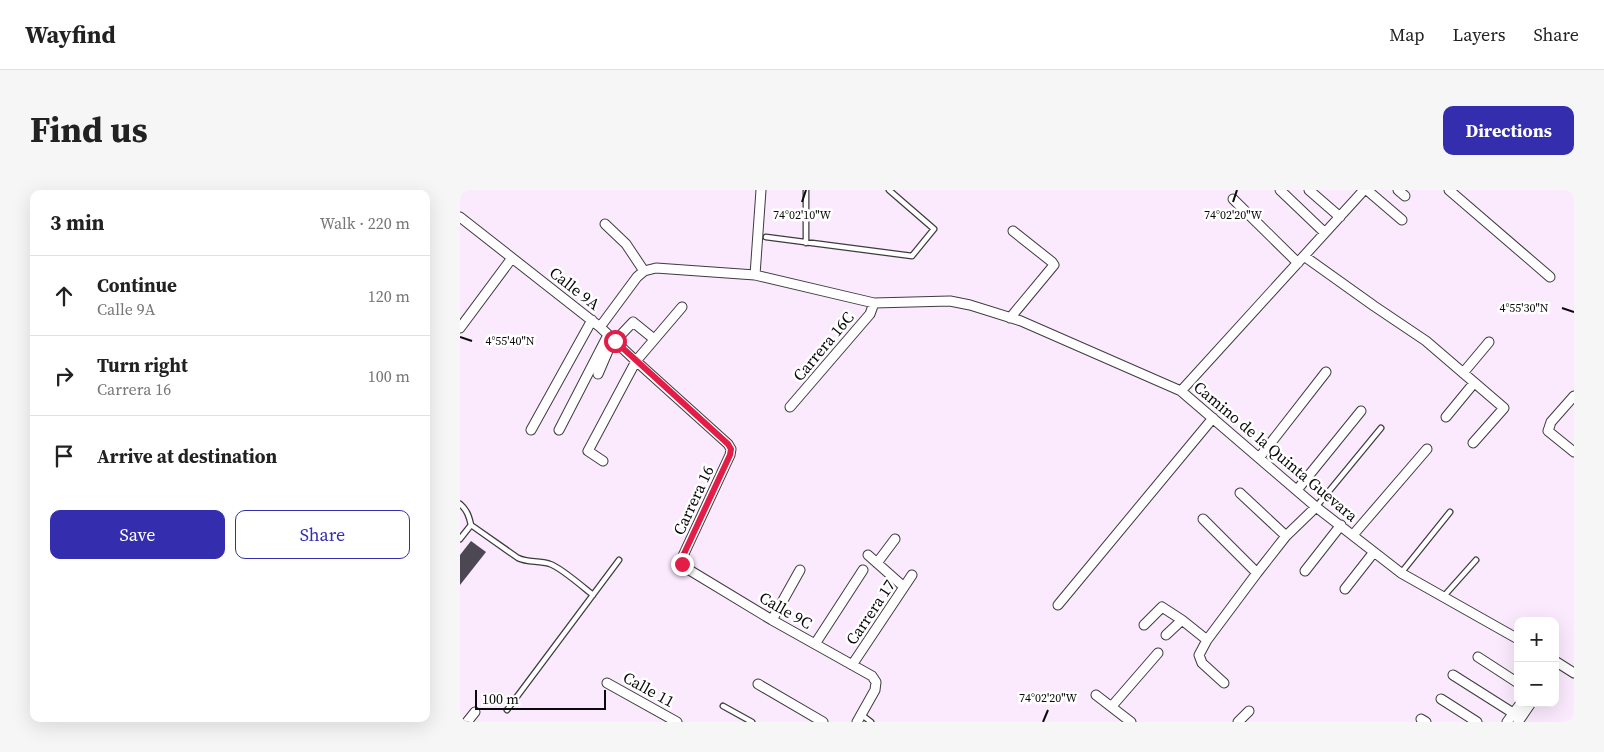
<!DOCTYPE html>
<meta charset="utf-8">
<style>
body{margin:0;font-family:"Source Serif 4",serif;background:#f6f6f6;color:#222}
.controls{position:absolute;right:15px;bottom:15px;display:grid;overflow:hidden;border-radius:10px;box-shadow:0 5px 20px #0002}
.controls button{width:45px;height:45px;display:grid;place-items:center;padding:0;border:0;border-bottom:1px solid #e0e0e0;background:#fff;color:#222;font:25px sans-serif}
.scale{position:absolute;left:15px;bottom:12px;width:131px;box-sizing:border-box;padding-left:5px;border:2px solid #0a0a0a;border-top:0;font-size:14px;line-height:18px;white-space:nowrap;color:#0a0a0a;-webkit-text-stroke:4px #fff;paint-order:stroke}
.stop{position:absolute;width:15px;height:15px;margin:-11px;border:4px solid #e11d48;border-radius:50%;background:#fff}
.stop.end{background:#e11d48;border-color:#fff;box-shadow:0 1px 5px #0008}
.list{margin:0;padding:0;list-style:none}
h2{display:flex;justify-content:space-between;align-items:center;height:65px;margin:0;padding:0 20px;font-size:21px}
h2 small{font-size:16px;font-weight:400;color:#767676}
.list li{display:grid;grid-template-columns:32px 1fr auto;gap:15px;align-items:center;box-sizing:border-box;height:80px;padding:0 20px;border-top:1px solid #e0e0e0}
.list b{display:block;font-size:19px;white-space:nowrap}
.list p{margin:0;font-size:16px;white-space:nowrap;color:#767676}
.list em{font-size:16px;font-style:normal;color:#767676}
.actions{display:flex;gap:10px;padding:15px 20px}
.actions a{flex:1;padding:11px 0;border:1px solid #342eaf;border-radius:10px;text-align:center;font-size:18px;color:#342eaf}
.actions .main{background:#342eaf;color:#fff}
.icon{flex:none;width:28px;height:28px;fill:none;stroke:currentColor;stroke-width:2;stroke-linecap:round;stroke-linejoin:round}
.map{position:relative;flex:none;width:1114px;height:532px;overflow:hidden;border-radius:10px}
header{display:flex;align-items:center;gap:30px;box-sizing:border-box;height:70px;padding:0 25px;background:#fff;border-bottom:1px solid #e0e0e0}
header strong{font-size:24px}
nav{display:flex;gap:28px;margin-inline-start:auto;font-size:18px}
.intro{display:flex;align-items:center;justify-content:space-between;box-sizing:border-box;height:120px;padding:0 30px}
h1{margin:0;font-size:35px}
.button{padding:12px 22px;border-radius:10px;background:#342eaf;color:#fff;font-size:18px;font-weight:700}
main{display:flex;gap:30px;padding:0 30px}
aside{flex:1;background:#fff;border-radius:10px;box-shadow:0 5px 20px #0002}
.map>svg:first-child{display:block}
.building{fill:#4c4752}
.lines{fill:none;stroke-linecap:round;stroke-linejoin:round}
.lane-casing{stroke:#3d3d3d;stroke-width:7}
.street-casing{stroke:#3d3d3d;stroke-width:11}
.lane{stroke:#fff;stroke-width:4.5}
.street{stroke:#fff;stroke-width:9}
.route{stroke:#e11d48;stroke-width:6}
.ticks{fill:none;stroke:#0a0a0a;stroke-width:2}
.labels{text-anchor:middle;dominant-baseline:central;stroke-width:5;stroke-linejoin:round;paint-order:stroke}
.street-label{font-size:16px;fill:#0a0a0a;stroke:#fff}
.ticks-label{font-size:12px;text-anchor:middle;fill:#0a0a0a;stroke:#fff;stroke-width:5;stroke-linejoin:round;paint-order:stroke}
</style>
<header>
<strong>Wayfind</strong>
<nav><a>Map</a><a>Layers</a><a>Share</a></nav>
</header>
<div class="intro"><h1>Find us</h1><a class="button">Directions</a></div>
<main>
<aside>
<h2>3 min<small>Walk · 220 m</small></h2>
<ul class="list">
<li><svg class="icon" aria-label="ahead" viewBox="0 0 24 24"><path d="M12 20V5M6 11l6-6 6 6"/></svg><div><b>Continue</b><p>Calle 9A</p></div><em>120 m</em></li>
<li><svg class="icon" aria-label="right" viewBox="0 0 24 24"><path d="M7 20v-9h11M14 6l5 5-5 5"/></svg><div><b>Turn right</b><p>Carrera 16</p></div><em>100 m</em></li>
<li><svg class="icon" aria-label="arrive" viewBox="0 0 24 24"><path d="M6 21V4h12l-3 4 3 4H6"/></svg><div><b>Arrive at destination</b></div></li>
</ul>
<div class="actions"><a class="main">Save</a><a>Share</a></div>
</aside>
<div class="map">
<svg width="1114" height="532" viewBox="0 0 1114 532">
<rect width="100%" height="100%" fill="#fbe9fd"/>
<path class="building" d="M11 351 26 362 0 395V365Z"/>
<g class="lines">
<g class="lane-casing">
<path id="lane" d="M306 47 452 66 474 39 429 0
M346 53V0
M0 314C7 320 9 326 11 335L58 368C68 373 79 370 90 374 100 377 123 397 133 405
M856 317 921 238
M0 349 11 335
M941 383 990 322
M984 406 1016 370
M263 516 292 532
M47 520 159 370
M402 525 411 532"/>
</g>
<g class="street-casing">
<path id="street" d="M820 0 865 43
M849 0 880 27
M907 0 942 30
M938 0 945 6
M989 0 1090 87
M773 9 838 73
M0 27 140 137 176 171 268 254 271 259 270 265 222 368V374L226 378 312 430 412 486 416 492 415 500 397 532
M145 34 166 54 184 81
M844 66 914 116 966 151 1044 218 1013 253
M295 85 301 0
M550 128 594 75 592 72 553 41
M140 137 177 87 184 81 196 78 295 85 414 113 490 111 510 115 561 131 721 201 856 317 941 383 1058 449
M0 138 52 68
M155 151 173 132 194 149
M1003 183 1029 152
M138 184 153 149
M721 201 904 0
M1114 206 1091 232 1088 241 1114 262
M330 217 410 124 414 113
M986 227 1014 193
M71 240 132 130
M99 240 148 145
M799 268 866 182
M143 271 128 261 176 171 222 117
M837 300 901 221
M780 303 826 346
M743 329 797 383
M893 345 967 259
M408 365 444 397
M417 373 435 349
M845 381 881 335
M885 399 914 362
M598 415 753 228
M312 430 340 380
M684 435 702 417 722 430 747 450
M706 445 722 430
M355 454 403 380
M1018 467 1058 493
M1095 471 1114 483
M392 475 452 385
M993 485 1053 523
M147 493 217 532
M764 493 742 473 739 465 747 450 797 383 826 346 856 317
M298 494 363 532
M636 505 671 532
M981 509 1017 532
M652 516 698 463
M961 529 966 532
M7 532 15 522
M778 532 789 521
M1047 532 1061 513
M1058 532 1071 513"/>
</g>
<use href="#lane" class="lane"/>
<use href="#street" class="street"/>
</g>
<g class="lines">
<path class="route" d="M155 151 268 254 271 259 270 265 222 368V374"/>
</g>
<path class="ticks" d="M342 12 346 0M773 12 777 0M1102 118 1114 122M0 147 12 151M583 532 588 520"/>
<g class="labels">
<g class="street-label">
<text transform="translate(115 98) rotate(38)">Calle 9A</text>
<text transform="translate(363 156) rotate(-50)">Carrera 16C</text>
<text transform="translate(816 261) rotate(40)">Camino de la Quinta Guevara</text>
<text transform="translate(233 310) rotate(-65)">Carrera 16</text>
<text transform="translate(326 420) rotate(30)">Calle 9C</text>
<text transform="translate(410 422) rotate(-56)">Carrera 17</text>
<text transform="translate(189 499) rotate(29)">Calle 11</text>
</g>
</g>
<g class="ticks-label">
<text x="342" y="29">74°02'10"W</text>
<text x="773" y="29">74°02'20"W</text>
<text x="1064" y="122">4°55'30"N</text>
<text x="50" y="155">4°55'40"N</text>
<text x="588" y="512">74°02'20"W</text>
</g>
</svg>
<div class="controls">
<button>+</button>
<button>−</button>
</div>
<div class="scale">100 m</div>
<div class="stop" style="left:155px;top:151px"></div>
<div class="stop end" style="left:222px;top:374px"></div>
</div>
</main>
